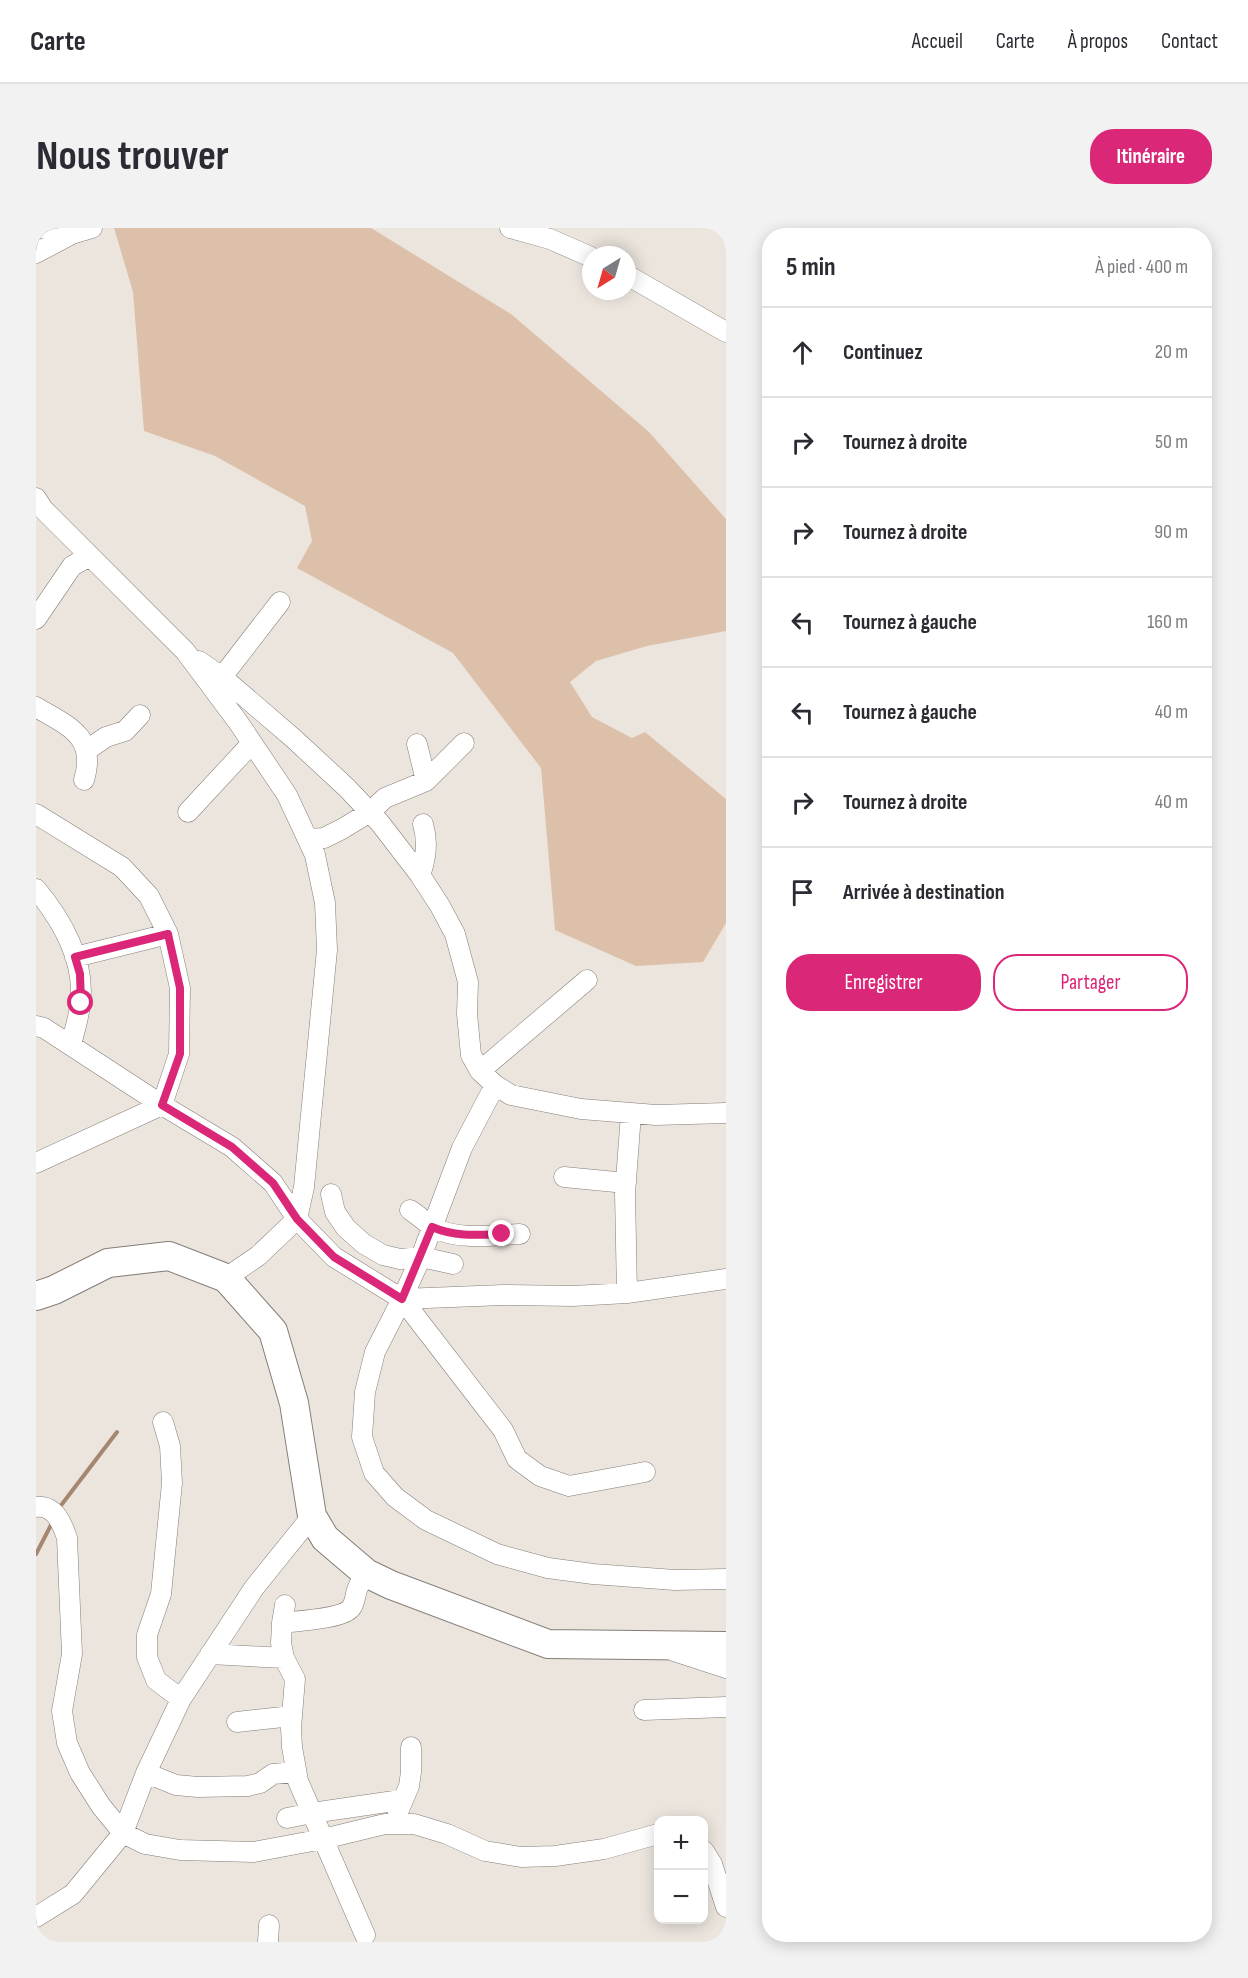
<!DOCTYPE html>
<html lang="fr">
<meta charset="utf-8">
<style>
body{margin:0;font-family:"Sofia Sans Condensed",sans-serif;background:#f2f2f3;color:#2b2b33}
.controls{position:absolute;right:18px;bottom:18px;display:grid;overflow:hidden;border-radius:12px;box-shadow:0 3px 15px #0003}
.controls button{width:54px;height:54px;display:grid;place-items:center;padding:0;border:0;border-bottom:2px solid #e1e1e2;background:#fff;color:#2b2b33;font:30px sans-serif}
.compass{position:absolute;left:546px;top:18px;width:54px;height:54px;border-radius:50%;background:#fff;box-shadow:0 3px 15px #0003;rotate:217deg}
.stop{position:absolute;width:18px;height:18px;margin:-14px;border:4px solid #db2777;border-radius:50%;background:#fff}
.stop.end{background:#db2777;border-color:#fff;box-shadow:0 2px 6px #0008}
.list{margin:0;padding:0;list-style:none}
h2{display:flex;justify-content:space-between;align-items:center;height:78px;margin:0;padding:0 24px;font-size:26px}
h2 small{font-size:20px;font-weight:400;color:#7c7c81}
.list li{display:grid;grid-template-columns:39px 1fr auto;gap:18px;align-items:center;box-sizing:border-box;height:90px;padding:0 24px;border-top:2px solid #e1e1e2}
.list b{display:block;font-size:22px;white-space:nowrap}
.list em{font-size:20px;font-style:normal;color:#7c7c81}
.actions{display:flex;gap:12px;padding:18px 24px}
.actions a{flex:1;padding:14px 0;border:2px solid #db2777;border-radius:24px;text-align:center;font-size:21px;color:#db2777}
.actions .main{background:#db2777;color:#fff}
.icon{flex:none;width:33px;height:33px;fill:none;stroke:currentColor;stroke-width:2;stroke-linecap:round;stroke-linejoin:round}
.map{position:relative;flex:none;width:690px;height:1714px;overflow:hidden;border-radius:24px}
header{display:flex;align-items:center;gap:36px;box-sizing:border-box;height:84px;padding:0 30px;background:#fff;border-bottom:2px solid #e1e1e2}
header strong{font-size:28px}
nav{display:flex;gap:33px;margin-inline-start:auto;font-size:21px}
.intro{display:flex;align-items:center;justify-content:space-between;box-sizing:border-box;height:144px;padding:0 36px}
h1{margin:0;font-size:42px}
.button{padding:15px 27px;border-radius:24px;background:#db2777;color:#fff;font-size:21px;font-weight:700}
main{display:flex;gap:36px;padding:0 36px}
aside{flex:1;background:#fff;border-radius:24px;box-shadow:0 3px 15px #0003}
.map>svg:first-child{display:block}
.green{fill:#ddc0a9}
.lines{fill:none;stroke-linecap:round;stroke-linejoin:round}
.stream{stroke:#a5876f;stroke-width:4}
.minor-casing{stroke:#847d77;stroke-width:21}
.highway-casing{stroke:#847d77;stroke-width:30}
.minor{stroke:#fff;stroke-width:20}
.highway{stroke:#fff;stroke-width:28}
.route{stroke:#db2777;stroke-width:8}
</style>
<header>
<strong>Carte</strong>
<nav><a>Accueil</a><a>Carte</a><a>À propos</a><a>Contact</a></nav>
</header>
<div class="intro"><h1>Nous trouver</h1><a class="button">Itinéraire</a></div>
<main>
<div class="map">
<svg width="690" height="1714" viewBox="0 0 690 1714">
<rect width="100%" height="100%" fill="#ece5de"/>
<path class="green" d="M78 0H335L475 86 612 203 690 291V403L611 418 560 433 534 454 556 489 596 510 609 504 690 571V695L667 734 600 738 519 702 505 540 417 425 261 340 276 313 269 278 179 228 108 203 97 64Z"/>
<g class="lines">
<path class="stream" d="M23 1280 81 1204
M0 1326 16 1295"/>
<g class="minor-casing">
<path id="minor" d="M4 0 36 6 37 3
M474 0 514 11 555 29
M0 25 36 6 56 0
M591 47 690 104
M0 270 7 281 149 423 202 494 251 567 279 627 289 675 291 722 268 959 261 991 222 1028 190 1050
M0 391 36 338 54 328
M163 433 186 449 257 510 311 560 344 595 384 647 404 678 419 706 432 754 431 786 435 827 444 843 459 857 475 867 545 881 620 887 690 885
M186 449 244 374
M0 479C32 498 61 508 48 552
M381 516 390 553
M51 522 70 509 89 503 104 487
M152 584 216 515
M0 586 86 639 113 668 132 706 144 760 143 826 126 877 0 935
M273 611 288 610 306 601 334 584 349 570 390 553 428 515
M384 647C390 631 392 613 387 596
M0 661C26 692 50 734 44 776 43 790 38 804 35 817
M39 729 132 706
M0 798 8 800 126 877 196 919 237 955 261 991 298 1029 366 1071 467 1202 481 1231 504 1248 533 1258 609 1244
M444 843 551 752
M459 857 426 920 385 1029 366 1071 339 1124 329 1164 326 1209 338 1245 359 1269 390 1292 461 1326 512 1340 557 1346 639 1352 690 1351
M528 949 590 955
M295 966 299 984 310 1000 328 1016 347 1027 364 1031 385 1029 417 1036
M374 982C382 987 389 994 397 999 421 1013 457 1007 484 1006
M591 1065 589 965 595 886
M366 1071 467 1067 537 1068 591 1065 690 1051
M127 1194 134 1218 136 1255 125 1366 111 1407V1429L120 1452 145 1471
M0 1279C19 1277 26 1295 31 1310L36 1426 26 1483 31 1515 44 1545 65 1578 87 1605 109 1616 144 1622 218 1624 287 1611 349 1596H378L411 1606 449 1623 485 1629 519 1628 568 1621 622 1606
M249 1377 246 1395 245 1415 248 1430 259 1451 255 1500 256 1519 262 1553 329 1707
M246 1395C261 1393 306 1391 315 1380 319 1375 319 1368 321 1362 323 1356 327 1350 330 1345
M638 1423 690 1440
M174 1426 248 1430
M608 1482 690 1479
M201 1494 256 1488
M110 1545 140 1557 162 1559 212 1558 224 1555 237 1546 260 1544
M362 1584 373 1558 375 1544V1519
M251 1590 276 1585 365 1572
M668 1623 676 1636 690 1679
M0 1689 37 1666 87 1605 110 1545 145 1471 218 1360 276 1288
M232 1714 233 1697"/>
</g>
<g class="highway-casing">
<path id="highway" d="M0 1068 18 1062 72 1035 133 1028 190 1050 237 1103 258 1175 276 1288 289 1310 330 1345 355 1357 512 1416 690 1418"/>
</g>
<use href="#minor" class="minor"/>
<use href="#highway" class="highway"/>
</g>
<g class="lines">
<path class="route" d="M45 775 44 746 39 729 132 706 144 760V826L126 877 196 919 237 955 261 991 298 1029 366 1071 396 999C419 1009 442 1007 466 1006"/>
</g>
</svg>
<div class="controls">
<button>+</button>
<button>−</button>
</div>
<svg class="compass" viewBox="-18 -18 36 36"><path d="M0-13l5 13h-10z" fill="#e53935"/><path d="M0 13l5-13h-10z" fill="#7c7c81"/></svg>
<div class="stop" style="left:45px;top:775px"></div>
<div class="stop end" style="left:466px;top:1006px"></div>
</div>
<aside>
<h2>5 min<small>À pied · 400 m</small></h2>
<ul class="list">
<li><svg class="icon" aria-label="ahead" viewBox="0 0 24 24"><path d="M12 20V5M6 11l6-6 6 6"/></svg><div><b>Continuez</b></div><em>20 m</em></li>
<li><svg class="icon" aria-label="right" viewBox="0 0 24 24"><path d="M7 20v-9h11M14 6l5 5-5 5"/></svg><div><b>Tournez à droite</b></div><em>50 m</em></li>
<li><svg class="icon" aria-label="right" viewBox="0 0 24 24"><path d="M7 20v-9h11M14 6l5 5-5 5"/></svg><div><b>Tournez à droite</b></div><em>90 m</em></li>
<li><svg class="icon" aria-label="left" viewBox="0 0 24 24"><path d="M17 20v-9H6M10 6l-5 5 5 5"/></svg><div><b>Tournez à gauche</b></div><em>160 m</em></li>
<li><svg class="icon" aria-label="left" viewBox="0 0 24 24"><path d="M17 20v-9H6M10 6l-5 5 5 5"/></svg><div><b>Tournez à gauche</b></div><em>40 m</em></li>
<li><svg class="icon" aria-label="right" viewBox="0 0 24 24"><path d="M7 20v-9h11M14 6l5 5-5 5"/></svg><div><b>Tournez à droite</b></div><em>40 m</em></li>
<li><svg class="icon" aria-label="arrive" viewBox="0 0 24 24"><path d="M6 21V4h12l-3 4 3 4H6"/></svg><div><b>Arrivée à destination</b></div></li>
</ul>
<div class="actions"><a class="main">Enregistrer</a><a>Partager</a></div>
</aside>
</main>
